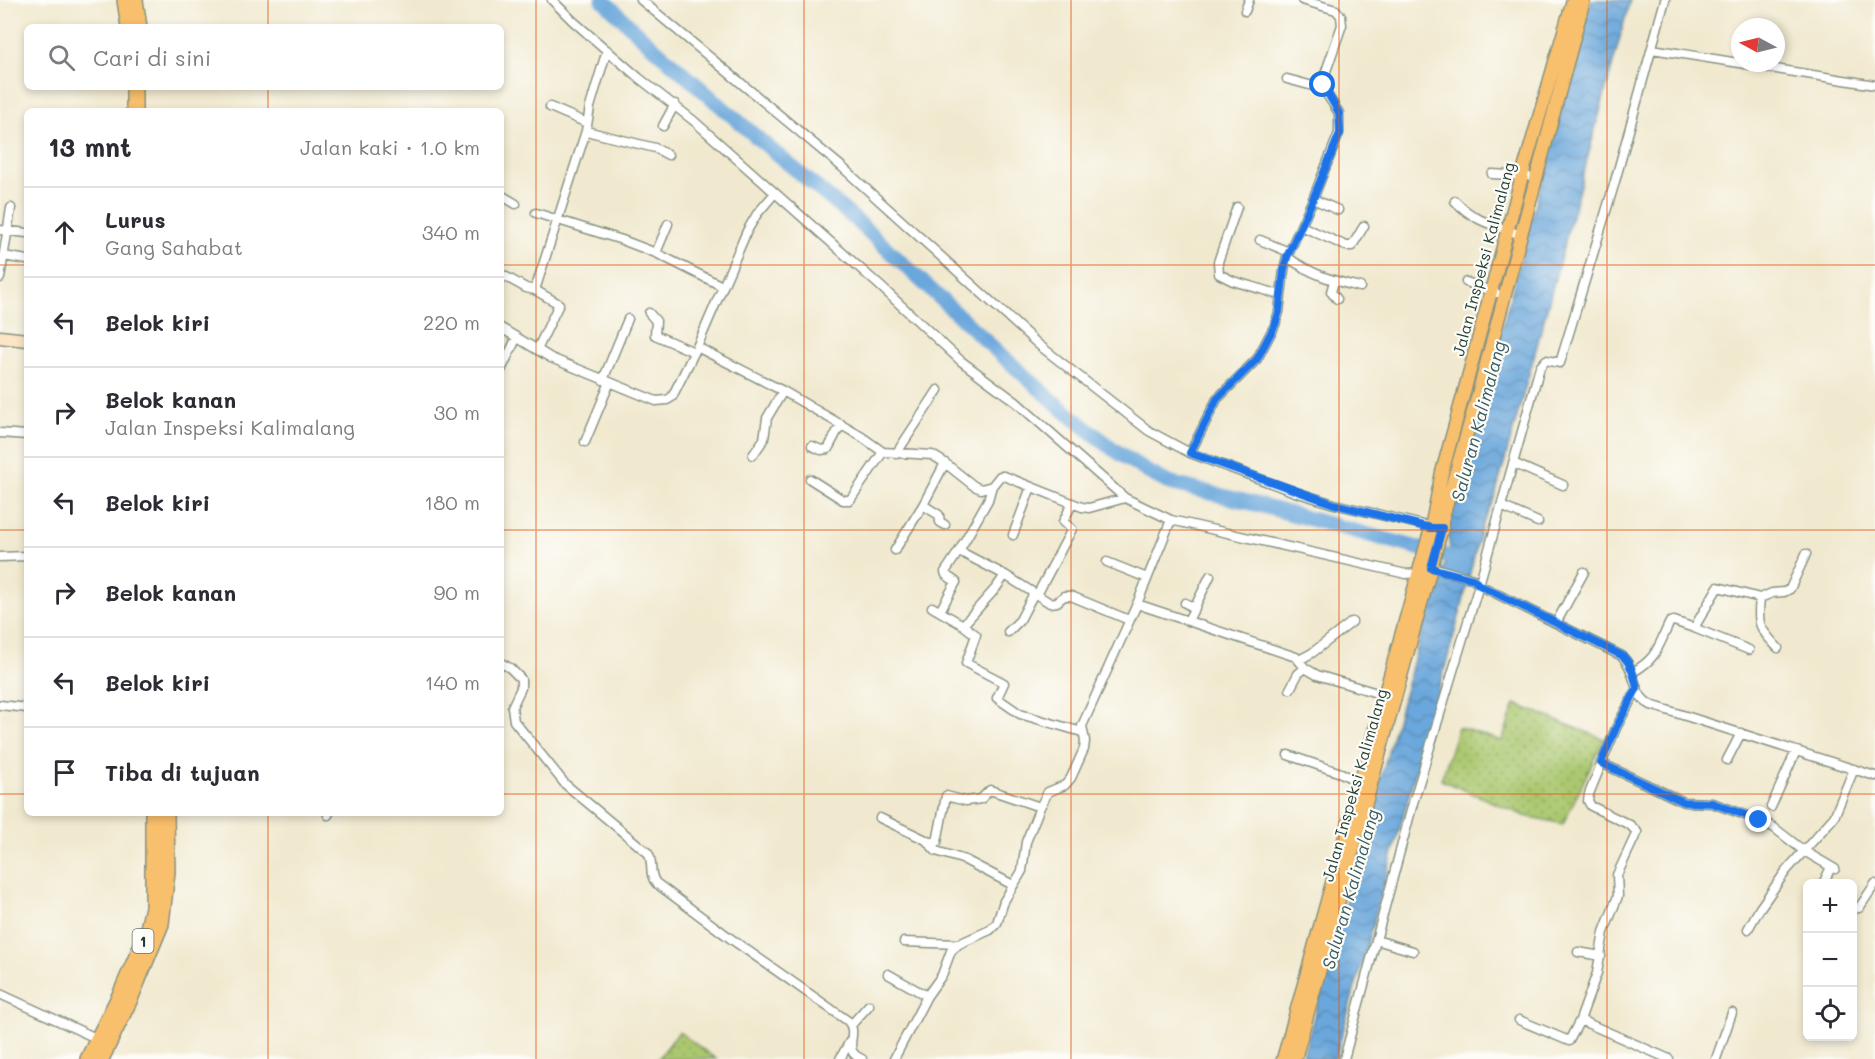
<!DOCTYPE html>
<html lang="id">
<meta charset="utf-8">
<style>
body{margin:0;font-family:Mali,sans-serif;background:#f2f2f3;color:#2b2b33}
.controls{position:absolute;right:18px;bottom:18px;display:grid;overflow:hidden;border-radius:9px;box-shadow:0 3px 9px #0003}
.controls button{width:54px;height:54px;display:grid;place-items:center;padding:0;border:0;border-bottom:2px solid #e1e1e2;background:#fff;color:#2b2b33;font:30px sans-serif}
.compass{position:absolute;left:1731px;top:18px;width:54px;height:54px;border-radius:50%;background:#fff;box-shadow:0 3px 9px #0003;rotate:277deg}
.stop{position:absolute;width:18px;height:18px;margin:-14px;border:4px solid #1a73e8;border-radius:50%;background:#fff}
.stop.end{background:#1a73e8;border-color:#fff;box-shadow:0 2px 6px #0008}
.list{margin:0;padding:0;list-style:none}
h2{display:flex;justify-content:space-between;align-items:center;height:78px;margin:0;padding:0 24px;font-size:26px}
h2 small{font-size:20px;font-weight:400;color:#7c7c81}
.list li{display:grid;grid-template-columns:39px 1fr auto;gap:18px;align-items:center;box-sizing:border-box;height:90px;padding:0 24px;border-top:2px solid #e1e1e2}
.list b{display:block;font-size:22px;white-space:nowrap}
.list p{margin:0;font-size:20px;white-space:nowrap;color:#7c7c81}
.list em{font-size:20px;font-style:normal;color:#7c7c81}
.icon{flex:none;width:33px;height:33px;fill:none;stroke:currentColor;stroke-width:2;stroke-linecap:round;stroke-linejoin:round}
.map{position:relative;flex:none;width:1875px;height:1059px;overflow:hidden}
.search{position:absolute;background:#fff;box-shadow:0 3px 9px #0003;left:24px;top:24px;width:480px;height:66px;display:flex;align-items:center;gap:15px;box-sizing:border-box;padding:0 21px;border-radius:9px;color:#7c7c81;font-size:22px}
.panel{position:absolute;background:#fff;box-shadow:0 3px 9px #0003;left:24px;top:108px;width:480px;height:708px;border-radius:9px}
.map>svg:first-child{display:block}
.grass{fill:url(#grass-dots);stroke:#658252;stroke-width:1.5}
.water{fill:url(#water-waves);stroke:#457288;stroke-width:1.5}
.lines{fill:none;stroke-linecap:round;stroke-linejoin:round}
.river{stroke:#6ba7dc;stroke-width:15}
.street-casing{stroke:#889382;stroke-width:11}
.secondary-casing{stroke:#889382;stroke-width:15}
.primary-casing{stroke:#889382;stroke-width:15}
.highway-casing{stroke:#889382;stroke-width:18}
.street{stroke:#fff;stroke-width:8}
.secondary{stroke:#fce5c4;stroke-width:12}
.primary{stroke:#f8bf6c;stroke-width:12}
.highway{stroke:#f8bf6c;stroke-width:15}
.route{stroke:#1a73e8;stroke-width:8}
.grid{fill:none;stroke:#de580e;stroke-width:1.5;stroke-opacity:0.55}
.labels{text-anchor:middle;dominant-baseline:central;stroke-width:4.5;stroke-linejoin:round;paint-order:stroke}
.shield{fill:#fdfcf7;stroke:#62766e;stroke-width:1.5}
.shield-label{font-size:15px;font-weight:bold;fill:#1f3d34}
.street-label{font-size:16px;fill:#1f3d34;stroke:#fdfcf7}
.water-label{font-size:18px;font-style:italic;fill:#365d66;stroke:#fdfcf7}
</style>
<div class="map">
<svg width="1875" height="1059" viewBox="0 0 1875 1059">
<defs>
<pattern id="grass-dots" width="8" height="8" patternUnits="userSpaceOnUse" patternTransform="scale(1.5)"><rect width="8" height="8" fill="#abc86f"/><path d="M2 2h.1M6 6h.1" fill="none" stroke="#8ba45c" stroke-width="1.8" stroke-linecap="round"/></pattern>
<pattern id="water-waves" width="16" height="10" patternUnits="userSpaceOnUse" patternTransform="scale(1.5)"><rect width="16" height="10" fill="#6ba7dc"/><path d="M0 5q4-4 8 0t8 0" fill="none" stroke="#5789b3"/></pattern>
</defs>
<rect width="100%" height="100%" fill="#fdfcf7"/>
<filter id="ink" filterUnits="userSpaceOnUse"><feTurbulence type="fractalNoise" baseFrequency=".0167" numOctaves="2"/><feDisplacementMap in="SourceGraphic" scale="12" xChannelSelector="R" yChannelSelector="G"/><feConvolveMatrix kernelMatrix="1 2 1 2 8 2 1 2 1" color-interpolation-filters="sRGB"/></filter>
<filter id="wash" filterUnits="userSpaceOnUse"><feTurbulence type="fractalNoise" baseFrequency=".008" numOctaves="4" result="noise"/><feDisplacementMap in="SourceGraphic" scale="24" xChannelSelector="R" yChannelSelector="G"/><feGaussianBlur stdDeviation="1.35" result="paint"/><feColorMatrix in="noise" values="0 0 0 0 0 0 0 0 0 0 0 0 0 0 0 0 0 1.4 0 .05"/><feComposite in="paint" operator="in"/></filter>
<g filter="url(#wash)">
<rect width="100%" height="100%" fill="#f1e9cf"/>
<path class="grass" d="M1515 704 1604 739 1563 824 1525 816 1441 780 1458 727 1502 741Z
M679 1032 716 1059H658Z"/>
<path class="water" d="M1591 0H1630L1536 349 1494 499 1482 524 1459 617 1335 1059H1302L1427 613 1432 584 1442 573 1450 549 1447 530Z"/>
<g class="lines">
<path class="river" d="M603 0 644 39 761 141 857 221 999 353 1060 407 1113 449 1146 471 1169 483 1244 501 1462 560"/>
</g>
</g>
<g filter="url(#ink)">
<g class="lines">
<g class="street-casing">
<path id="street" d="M552 0 573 21 639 78 694 121 879 285 961 361 1016 402 1125 498 1171 520 1406 574 1419 573 1431 568H1436L1473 579 1479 585 1622 656C1637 670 1631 695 1651 705L1875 776
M641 0 842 167 1039 345 1149 431 1190 453 1295 492 1334 504 1436 528
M1245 11 1249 0
M1652 49 1875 85
M1287 79 1324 89
M550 107 587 123
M663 126 675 104
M586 131 655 148 668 155
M1492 174 1527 176
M501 195 516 204
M1313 199 1338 210
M1455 201C1475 222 1494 225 1521 235
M1237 207 1218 262 1219 274 1233 281 1281 295
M536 213 622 240 656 253 722 286
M1301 226 1346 246H1352L1364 226
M0 230 27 233
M1260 240 1289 252
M656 253 668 224
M4 256 27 260
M1287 257C1313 275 1330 280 1360 287
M501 274 526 288 535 290 586 131 590 107 607 50
M0 278 11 208
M1334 281 1331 292 1337 299
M1466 282 1496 293
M535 290 559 304 537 350
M649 313 656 321 655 335 694 352
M501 328 551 358 656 401 667 400 672 397 697 347 747 231 757 214 775 193
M697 347 783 391 862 437 883 452 932 455 945 463 974 486 981 489 992 486 1000 476H1004L1082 507 1089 508 1125 498
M501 370 517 337
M603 380 628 319
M0 433 27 435
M585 442 610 382
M812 446 821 450 828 449 841 424
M1190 453 1217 399 1257 359 1275 325 1279 312 1284 270 1287 257 1313 199 1339 133V113L1326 93 1323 80 1342 25 1341 16 1336 10 1302 0
M896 454 938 390
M753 455 764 439 767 418 783 391
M1513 463 1563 485
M810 479 843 500H850L883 452
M992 486 988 500 959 551 1005 575 1050 603 1057 602 1064 596H1071L1129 620
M923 505 939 515 940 522 945 525
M1501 506 1538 522
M1013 535 1031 487
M895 550 923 505 945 463
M0 557 27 556
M1107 562 1147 578
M1037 595 1072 529 1063 522 1072 504
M1760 598C1757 625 1759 628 1778 648
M1185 603 1195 608
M1137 604 1296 657 1305 668 1317 675 1387 696
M932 607 963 625 996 588 1005 575
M940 611 956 582 946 575 945 572 959 551
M1188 621 1210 576
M1556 623 1584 572
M963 625 976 635 966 663 1004 683 997 698 1020 714 1082 732
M1694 628 1749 650
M1008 632 1020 620 1034 593
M1299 660 1312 653 1352 622
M501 663 510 668 521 679V688L512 707 514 721 565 784 648 853C654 863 648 873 656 883L734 941 848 1021C860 1034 840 1050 862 1059
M1633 672C1658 658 1658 646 1670 622L1674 621 1694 628 1718 587 1760 598 1772 593 1784 592 1790 589 1806 554
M1290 689 1298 674 1305 668
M1637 689 1616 728 1589 794 1588 801 1591 806 1630 825 1637 832 1617 875 1618 896 1604 932 1597 973 1580 1020 1669 1059
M0 705 27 708
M1288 755 1341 773 1363 784
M1727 760 1741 733
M1601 763 1684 802 1712 803 1759 820 1773 827 1804 851 1835 869
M1771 807 1796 751
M328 815 329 813
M880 818 926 840 936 851 965 860 1013 885
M929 842H937L946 796 966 801 981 799 990 790 1040 807
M1823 884 1831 867
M1852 909 1859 908 1875 884
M1748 929 1760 908 1786 871 1834 817 1854 769
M1376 940 1413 951
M904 942 959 944
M1578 952 1601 956
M888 974 927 996
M0 994 98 1039
M1519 1020 1569 1041 1580 1020
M852 1024 869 1005
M840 1059 850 1041
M894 1059 927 996 942 975 951 951 959 944 990 930 997 923 1004 901 1022 871 1026 842 1040 807 1048 792 1065 785 1071 778 1084 749 1085 741 1082 726 1137 604 1171 520
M1344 1059 1413 803 1479 585 1540 367 1546 360 1560 363 1614 185 1665 0
M1716 1059 1732 1013"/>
</g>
<g class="secondary-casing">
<path id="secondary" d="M0 337 27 340"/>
</g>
<g class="primary-casing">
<path id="primary" d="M1431 528 1442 472 1463 396 1522 176 1573 0
M1283 1059C1331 882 1381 705 1431 528L1442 520
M1295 1059 1442 528V520L1476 402 1584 0"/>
</g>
<g class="highway-casing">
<path id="highway" d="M125 0 129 27
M135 0 139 27
M134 111V87
M88 1059 121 993 147 933 153 907V813
M101 1059 130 999 161 924 167 872 166 813"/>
</g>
<use href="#street" class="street"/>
<use href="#secondary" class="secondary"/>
<use href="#primary" class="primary"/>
<use href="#highway" class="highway"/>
</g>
</g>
<g class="lines" filter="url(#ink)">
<path class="route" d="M1323 85 1339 113 1340 133 1313 199 1287 257 1284 270 1279 312 1275 325 1257 359 1217 399 1190 453 1334 504 1431 528H1442L1431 568 1473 579 1479 585 1623 656C1632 665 1634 676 1637 688L1616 728 1601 763 1684 802 1712 803 1759 820"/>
</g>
<path class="grid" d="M268 0V27M536 0V1059M804 0V1059M1071 0V1059M1339 0V1059M1607 0V1059M268 87V111M0 265H27M501 265H1875M0 530H27M501 530H1875M0 794H27M501 794H1875M268 813V1059"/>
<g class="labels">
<rect class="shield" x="132.5" y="929" width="21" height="24" rx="4.5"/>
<g class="shield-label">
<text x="143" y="941">1</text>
</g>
<g class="street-label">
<text transform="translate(1483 259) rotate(-75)">Jalan Inspeksi Kalimalang</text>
<text transform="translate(1354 785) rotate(-74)">Jalan Inspeksi Kalimalang</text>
</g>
<g class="water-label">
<text transform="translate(1478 421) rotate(-75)">Saluran Kalimalang</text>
<text transform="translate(1350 889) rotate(-74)">Saluran Kalimalang</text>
</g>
</g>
</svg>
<div class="controls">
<button>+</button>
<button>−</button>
<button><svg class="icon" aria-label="locate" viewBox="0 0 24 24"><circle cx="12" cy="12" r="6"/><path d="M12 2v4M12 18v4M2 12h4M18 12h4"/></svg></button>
</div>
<svg class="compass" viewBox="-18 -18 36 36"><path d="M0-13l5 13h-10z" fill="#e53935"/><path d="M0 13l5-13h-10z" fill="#7c7c81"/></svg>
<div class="stop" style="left:1323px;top:85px"></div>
<div class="stop end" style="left:1759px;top:820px"></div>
<div class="search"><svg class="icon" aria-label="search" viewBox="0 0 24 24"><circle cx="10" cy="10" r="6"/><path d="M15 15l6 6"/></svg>Cari di sini</div>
<section class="panel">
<h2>13 mnt<small>Jalan kaki · 1.0 km</small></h2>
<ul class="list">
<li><svg class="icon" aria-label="ahead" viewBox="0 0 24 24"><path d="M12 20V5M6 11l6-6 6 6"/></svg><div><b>Lurus</b><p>Gang Sahabat</p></div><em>340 m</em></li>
<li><svg class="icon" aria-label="left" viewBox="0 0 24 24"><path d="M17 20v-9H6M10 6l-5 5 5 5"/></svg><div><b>Belok kiri</b></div><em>220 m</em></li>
<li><svg class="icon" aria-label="right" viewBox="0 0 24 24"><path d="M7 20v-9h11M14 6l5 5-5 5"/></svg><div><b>Belok kanan</b><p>Jalan Inspeksi Kalimalang</p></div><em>30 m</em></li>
<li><svg class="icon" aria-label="left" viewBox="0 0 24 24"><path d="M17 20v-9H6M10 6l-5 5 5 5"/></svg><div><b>Belok kiri</b></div><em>180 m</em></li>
<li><svg class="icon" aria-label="right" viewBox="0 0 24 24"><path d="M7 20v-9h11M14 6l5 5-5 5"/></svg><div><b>Belok kanan</b></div><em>90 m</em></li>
<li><svg class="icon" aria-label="left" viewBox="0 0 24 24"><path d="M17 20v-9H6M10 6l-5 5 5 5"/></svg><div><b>Belok kiri</b></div><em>140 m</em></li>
<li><svg class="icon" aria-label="arrive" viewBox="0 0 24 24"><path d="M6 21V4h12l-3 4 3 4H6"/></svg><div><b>Tiba di tujuan</b></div></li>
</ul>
</section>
</div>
